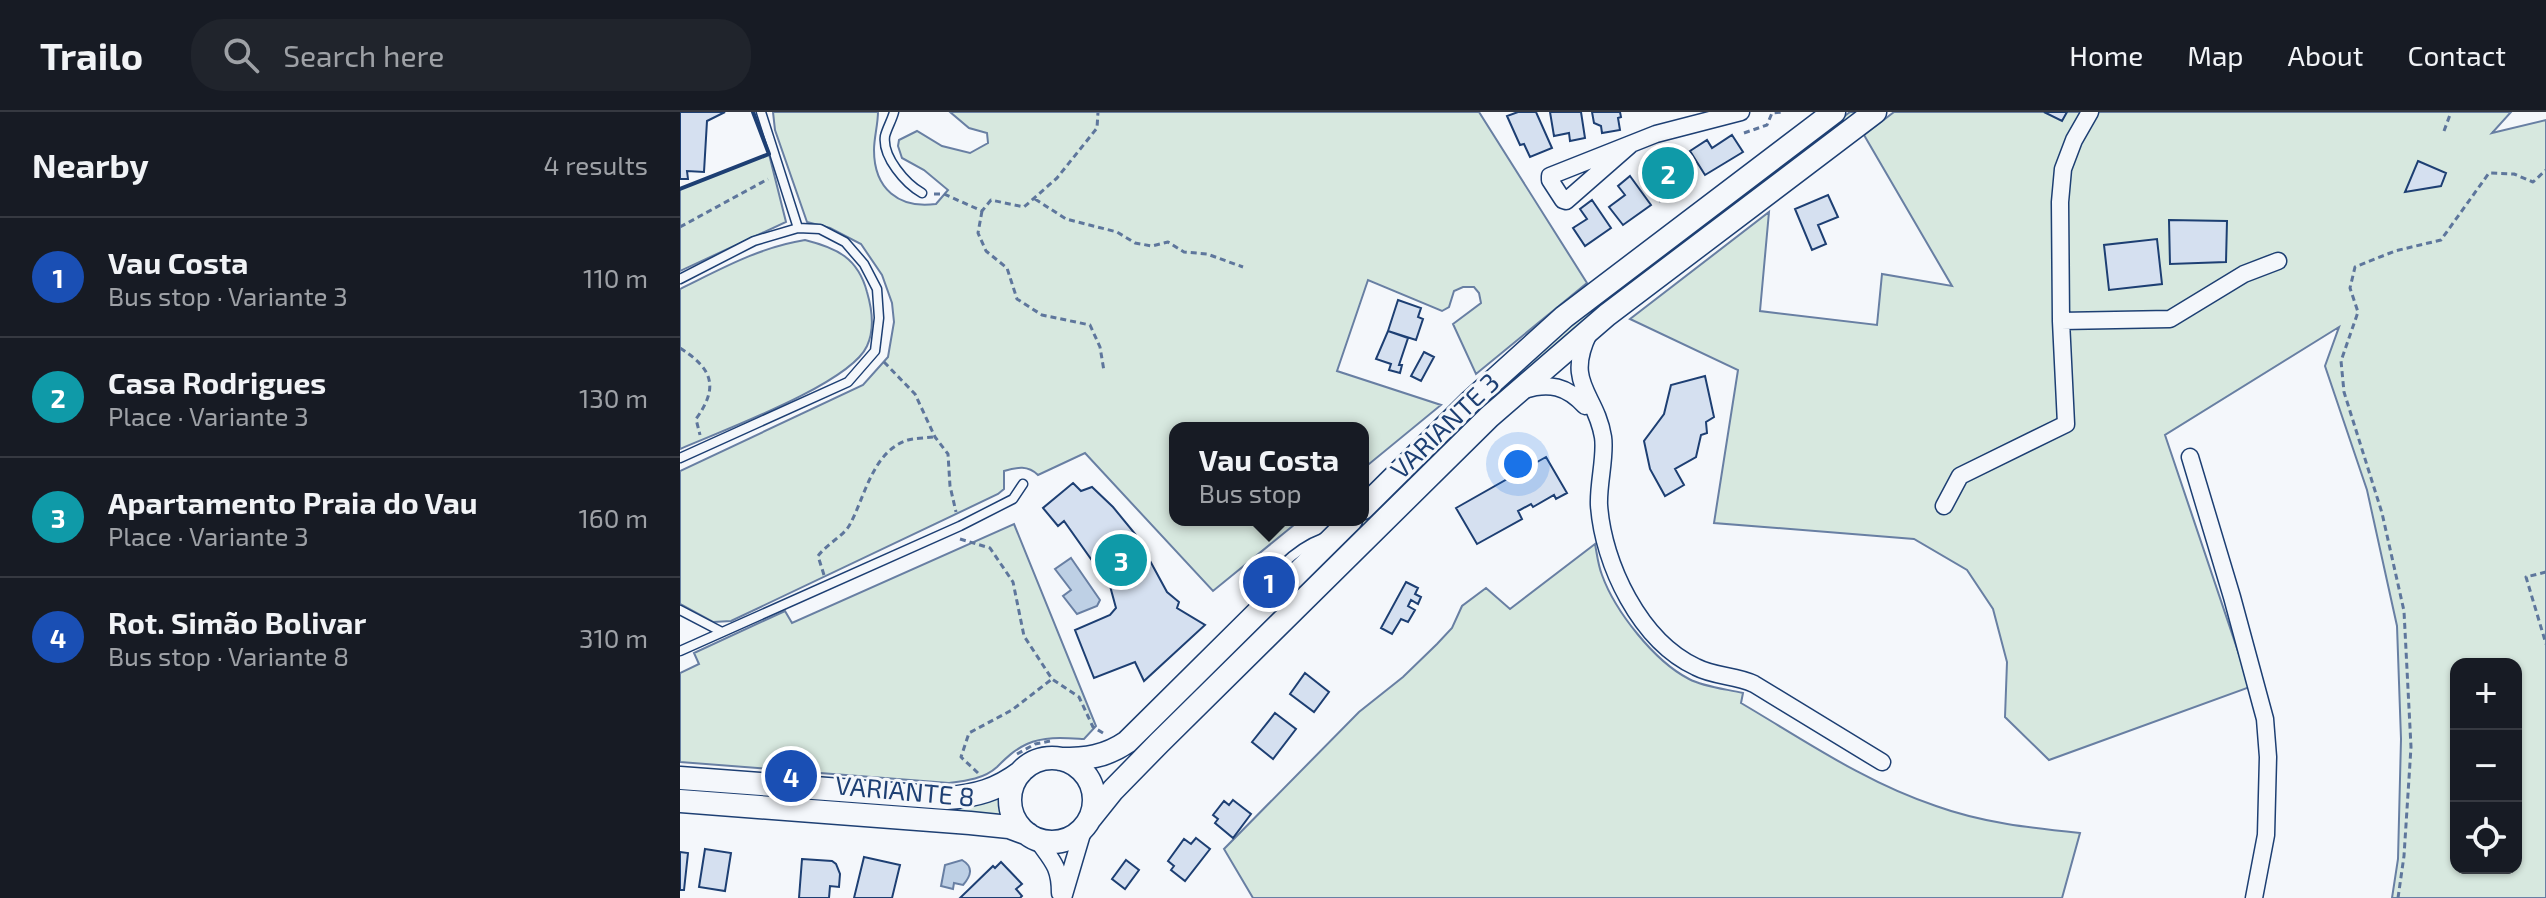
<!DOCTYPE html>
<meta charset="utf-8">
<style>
body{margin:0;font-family:"Exo 2",sans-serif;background:#20242c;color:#f1f3f6}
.controls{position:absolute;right:24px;bottom:24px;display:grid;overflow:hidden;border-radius:16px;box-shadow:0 2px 6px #0004}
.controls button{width:72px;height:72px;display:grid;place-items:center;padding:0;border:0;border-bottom:2px solid #363941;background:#171b24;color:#f1f3f6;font:40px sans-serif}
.you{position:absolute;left:838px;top:352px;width:28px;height:28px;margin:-20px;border:6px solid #fff;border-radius:50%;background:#1a73e8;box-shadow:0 0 0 12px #1a73e833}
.badge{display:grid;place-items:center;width:52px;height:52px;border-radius:50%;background:#d93025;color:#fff;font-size:26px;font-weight:700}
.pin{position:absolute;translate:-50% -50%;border:4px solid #fff;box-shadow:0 2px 8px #0006}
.popup{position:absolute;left:489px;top:310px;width:200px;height:104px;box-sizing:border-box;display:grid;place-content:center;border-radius:16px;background:#171b24;filter:drop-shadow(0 2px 6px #0005);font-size:26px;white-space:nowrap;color:#9ea1a6}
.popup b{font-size:30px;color:#f1f3f6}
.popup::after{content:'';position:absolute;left:50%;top:100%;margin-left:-16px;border:16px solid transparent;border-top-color:#171b24}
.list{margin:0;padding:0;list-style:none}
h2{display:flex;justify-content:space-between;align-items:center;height:104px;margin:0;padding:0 32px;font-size:34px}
h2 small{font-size:26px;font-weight:400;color:#9ea1a6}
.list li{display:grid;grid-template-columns:52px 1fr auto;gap:24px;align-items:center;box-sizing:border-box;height:120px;padding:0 32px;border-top:2px solid #363941}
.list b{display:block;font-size:30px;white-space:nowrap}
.list p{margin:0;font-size:26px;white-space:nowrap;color:#9ea1a6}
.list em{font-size:26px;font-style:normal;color:#9ea1a6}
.icon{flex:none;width:44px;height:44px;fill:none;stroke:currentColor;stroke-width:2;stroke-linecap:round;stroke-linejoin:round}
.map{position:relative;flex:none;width:1866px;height:786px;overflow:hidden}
header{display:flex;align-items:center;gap:48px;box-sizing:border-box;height:112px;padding:0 40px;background:#171b24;border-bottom:2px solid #363941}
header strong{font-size:38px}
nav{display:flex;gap:44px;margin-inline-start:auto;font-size:28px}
.search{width:560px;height:72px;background:#20242c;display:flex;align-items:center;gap:20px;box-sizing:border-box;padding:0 28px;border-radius:32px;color:#9ea1a6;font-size:30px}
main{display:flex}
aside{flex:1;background:#171b24}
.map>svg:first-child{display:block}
.green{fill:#d7e8df;stroke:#687fa3;stroke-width:2;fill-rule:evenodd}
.water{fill:#bed0e5;stroke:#687fa3;stroke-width:2}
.building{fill:#d5e0f0;stroke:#1d3f73;stroke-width:2}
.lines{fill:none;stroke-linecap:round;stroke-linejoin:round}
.lane-casing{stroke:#1d3f73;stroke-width:11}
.street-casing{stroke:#1d3f73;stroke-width:19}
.secondary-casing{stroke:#1d3f73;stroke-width:25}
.path{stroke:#5e769c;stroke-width:3;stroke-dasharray:6 4;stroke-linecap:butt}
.lane{stroke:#f4f7fb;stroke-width:8}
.street{stroke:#f4f7fb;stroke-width:16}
.secondary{stroke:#f4f7fb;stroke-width:22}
.wall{stroke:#1d3f73;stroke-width:4}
.labels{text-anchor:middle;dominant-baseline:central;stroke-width:6;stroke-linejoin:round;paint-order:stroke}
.street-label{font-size:26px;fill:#1d3f73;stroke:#f4f7fb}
</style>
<header>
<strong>Trailo</strong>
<div class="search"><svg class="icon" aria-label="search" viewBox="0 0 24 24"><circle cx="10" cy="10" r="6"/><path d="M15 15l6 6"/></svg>Search here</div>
<nav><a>Home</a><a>Map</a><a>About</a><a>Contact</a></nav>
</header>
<main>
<aside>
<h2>Nearby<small>4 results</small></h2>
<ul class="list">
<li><span class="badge" style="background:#1a4fb4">1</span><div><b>Vau Costa</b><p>Bus stop · Variante 3</p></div><em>110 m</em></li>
<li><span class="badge" style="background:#0f9aa8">2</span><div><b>Casa Rodrigues</b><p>Place · Variante 3</p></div><em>130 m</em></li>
<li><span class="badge" style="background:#0f9aa8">3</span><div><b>Apartamento Praia do Vau</b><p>Place · Variante 3</p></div><em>160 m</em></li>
<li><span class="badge" style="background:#1a4fb4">4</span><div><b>Rot. Simão Bolivar</b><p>Bus stop · Variante 8</p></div><em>310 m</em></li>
</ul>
</aside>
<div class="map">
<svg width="1866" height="786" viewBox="0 0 1866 786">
<rect width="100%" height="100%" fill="#f4f7fb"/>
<path class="green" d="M93 0H198C198 12 194 26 194 38 194 77 219 97 256 92L268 78 244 58 222 46 218 34 219 28 237 19 262 34 290 41 308 31 307 21 289 16 270 0H799L907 171 796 262 773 212 801 191 799 181 794 175H783L774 179 769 195 762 199 688 168 657 259 761 293 683 357V316H495V408H620L533 479 405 341 358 363C348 353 337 355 324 359V377L318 382 51 509 33 510 0 492V359L183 273 208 245 214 210 212 191 202 163 181 132 150 116 127 110 95 18Z
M1170 0H1182L935 187 469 631 465 627 771 321 872 227Z
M1214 0H1831L1812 21 1866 8V786H1712L1718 747 1721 627 1717 514 1687 378 1645 254 1659 215 1485 323 1570 575 1369 648 1325 605 1327 550 1313 497 1287 458 1234 427 1034 411 1058 258 950 207 1089 100 1080 199 1197 213 1202 162 1272 174 1184 23ZM1776 552H1836V756H1776Z
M89 42 106 110 0 159V77Z
M125 128C157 136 178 146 187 180 192 197 195 217 187 234 170 272 41 319 0 337V177C41 157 80 135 125 128Z
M334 412 416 614 404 627C385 626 365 624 347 632 334 638 326 646 317 655 304 667 285 669 269 671L0 650V561L19 552 14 541 105 499 112 511Z
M915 432C917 442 918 453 922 463 935 499 974 549 1009 567 1024 575 1046 577 1063 581L1061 591C1124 628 1186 671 1256 694 1303 711 1351 716 1400 721L1382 786H573L544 737 679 600 723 565 757 532 772 516 782 494 806 476 830 497Z
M0 674 323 682 325 707 0 681Z"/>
<path class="water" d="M391 446 420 488 417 494 397 502 383 484 391 478 375 457Z
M282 748C294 755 291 764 283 773L274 771 273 777 261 774 265 753Z"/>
<path class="building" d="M0 0H45L27 9 24 60 7 59 8 67H0Z
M838 0H856L872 36 850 45 844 32 840 33 827 4Z
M870 0H901L905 26 890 29 889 21 874 24Z
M912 0H940L941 5 938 6 940 18 922 21 921 14 914 11Z
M1364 0H1387L1382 9Z
M1052 23 1063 40 1025 63 1010 39 1027 28 1032 36Z
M990 40 1009 70 980 89 965 66 979 56 975 50Z
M1738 49 1766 61 1761 74 1725 80Z
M950 64 971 93 943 113 929 95 945 83 938 74Z
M1148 83 1158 105 1138 113 1146 132 1132 138 1115 97Z
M912 88 931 116 905 134 893 116 907 107 900 97Z
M1489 108 1547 109 1546 150 1490 152Z
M1477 127 1482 172 1429 178 1424 133Z
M718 188 741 196 738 205 743 207 736 228 708 219Z
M708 219 728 226 719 253H722L720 261 709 258 711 252 696 247Z
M744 240 754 245 741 269 731 264Z
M1025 264 1034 305 1026 310 1027 321 1021 323 1016 345 995 357 1004 373 985 384 970 357 964 329 984 302 991 273Z
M866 345 887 381 876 387 874 383 853 395 851 392 838 399 842 407 797 432 776 396Z
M393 371 401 379 412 375 433 395 456 423 487 480 499 490 497 496 525 513 464 569 455 550 414 566 395 518 430 503 436 496 430 474 384 409 378 414 363 396Z
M726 470 738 476 735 482 741 485 738 492 731 488 728 494 735 498 728 510 721 507 712 522 701 516Z
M625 561 649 580 634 600 610 582Z
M595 601 616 617 593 647 572 630Z
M553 688 571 702 553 726 535 711 538 707 533 703 544 689 549 693Z
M516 726 530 737 505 769 491 758 494 754 488 749 504 727 511 732Z
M25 737 51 741 45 779 19 775Z
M0 740 8 741 4 778H0Z
M184 745 220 753 212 786H174Z
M122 747 152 749 156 752 160 762 159 775 150 774 149 786H119Z
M446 748 459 758 445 777 432 767Z
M321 750 342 772 336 777 342 784 340 786H280L313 754 315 756Z"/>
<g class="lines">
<g class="lane-casing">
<path id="lane" d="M81 0 118 116
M214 0C212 8 207 16 205 24 202 45 226 72 242 81
M0 167 74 129 118 116 140 117 165 130 184 152 197 177 199 206 195 239 168 270 0 346
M577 493C584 465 616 436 643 426
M0 498 42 520
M0 539 280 414 333 387 343 372"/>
</g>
<g class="street-casing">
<path id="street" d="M950 33 886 89 883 88 870 68V64L976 22 1061 0
M1381 209 1490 207 1564 162 1598 149
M909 221C884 272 916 281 923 325 926 343 918 372 919 393 923 452 960 529 1016 555 1035 565 1056 563 1074 572L1202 650
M844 278C869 270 887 274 905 294
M1510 345 1552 485 1585 607 1588 645 1586 723 1574 786
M1264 394 1280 364 1386 312 1381 209 1380 90 1383 57 1394 28 1410 0
M356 726C371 748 380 753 380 781
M383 786 404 715"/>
</g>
<g class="secondary-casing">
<path id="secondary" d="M683 396 791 289 884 205 1154 0
M330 688a42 42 0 1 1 84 0a42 42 0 1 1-84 0Z
M380 647C406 647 425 645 447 630L671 408
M0 666 267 686C296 684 317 678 341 660
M0 689 290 711 329 715 348 722
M409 708 433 678 479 631 809 305 927 203 1195 0"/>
</g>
<path class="path" d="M1764 19 1771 0
M1064 21 1087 13 1092 1 1102 0
M254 82H264L302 99 311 88 344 95 377 66 417 16 418 0
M355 87 386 107 437 120 455 131 472 134 488 130 504 140 527 142 563 155
M302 99 298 121 306 139 327 156 337 187 362 203 410 213 420 235 424 259
M0 115 88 67
M0 236C33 257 39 275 16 307L20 323
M204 250 235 282 255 325 268 342 270 374 276 400
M280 427 310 436 333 470 344 524 372 567 399 585 413 615 423 621
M1866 460 1846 465 1866 532
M144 463 138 444C147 432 163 424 169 414 185 386 192 339 228 328 235 326 245 326 253 325
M337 642 355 632 370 629
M298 661 281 645 289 621 332 598 372 567
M1718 786 1724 744 1731 635 1724 499 1702 401 1664 280 1661 249 1678 200 1670 176 1675 155 1715 139 1761 128 1809 61 1834 62 1853 70 1866 58"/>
<use href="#lane" class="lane"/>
<use href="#street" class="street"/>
<use href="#secondary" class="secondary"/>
<path class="wall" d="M0 77 89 42 73 0"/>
</g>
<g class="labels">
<g class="street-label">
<text transform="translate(764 313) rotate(-44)">VARIANTE 3</text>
<text transform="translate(225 678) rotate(5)">VARIANTE 8</text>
</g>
</g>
</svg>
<div class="controls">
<button>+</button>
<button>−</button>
<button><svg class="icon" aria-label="locate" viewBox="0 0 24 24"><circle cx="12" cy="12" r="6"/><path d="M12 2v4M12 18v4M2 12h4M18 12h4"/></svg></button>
</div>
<div class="you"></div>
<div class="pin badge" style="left:589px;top:470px;background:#1a4fb4">1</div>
<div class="popup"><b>Vau Costa</b>Bus stop</div>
<div class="pin badge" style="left:988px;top:61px;background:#0f9aa8">2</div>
<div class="pin badge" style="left:441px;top:448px;background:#0f9aa8">3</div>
<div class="pin badge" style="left:111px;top:664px;background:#1a4fb4">4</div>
</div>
</main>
